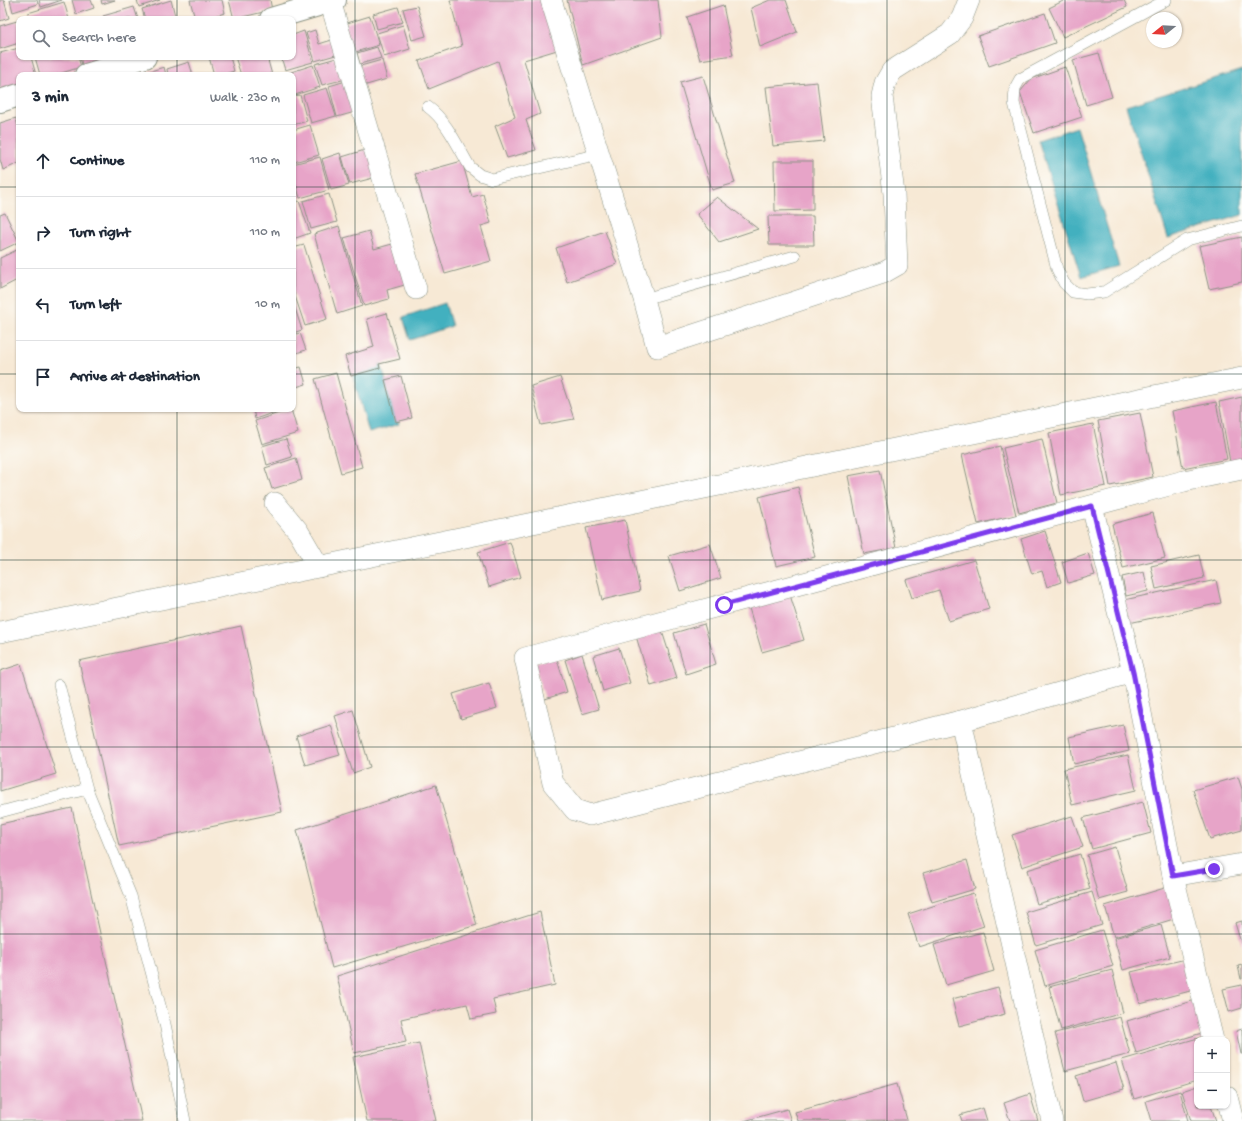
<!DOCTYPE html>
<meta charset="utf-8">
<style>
body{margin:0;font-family:"Gochi Hand",sans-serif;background:#f6f6f7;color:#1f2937}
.controls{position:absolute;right:12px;bottom:12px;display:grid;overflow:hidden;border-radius:8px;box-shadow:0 1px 3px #0004}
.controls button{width:36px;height:36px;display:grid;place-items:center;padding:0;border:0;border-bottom:1px solid #e0e1e3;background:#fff;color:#1f2937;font:20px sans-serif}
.compass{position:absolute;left:1146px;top:12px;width:36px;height:36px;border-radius:50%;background:#fff;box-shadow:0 1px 3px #0004;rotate:252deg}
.stop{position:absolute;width:12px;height:12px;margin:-9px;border:3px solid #7c3aed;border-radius:50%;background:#fff}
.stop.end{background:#7c3aed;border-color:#fff;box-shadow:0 1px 4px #0008}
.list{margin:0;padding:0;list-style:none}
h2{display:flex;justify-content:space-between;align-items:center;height:52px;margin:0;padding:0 16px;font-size:17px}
h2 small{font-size:13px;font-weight:400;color:#747a83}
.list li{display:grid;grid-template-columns:26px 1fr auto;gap:12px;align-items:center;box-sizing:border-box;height:72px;padding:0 16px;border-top:1px solid #e0e1e3}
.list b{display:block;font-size:15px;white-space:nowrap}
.list em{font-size:13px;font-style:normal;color:#747a83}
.icon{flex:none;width:22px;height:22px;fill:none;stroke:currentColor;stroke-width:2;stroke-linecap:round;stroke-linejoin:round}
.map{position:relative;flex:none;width:1242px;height:1121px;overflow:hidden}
.search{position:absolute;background:#fff;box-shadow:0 1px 3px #0004;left:16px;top:16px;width:280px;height:44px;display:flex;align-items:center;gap:10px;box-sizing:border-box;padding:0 14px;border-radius:8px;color:#747a83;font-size:15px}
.panel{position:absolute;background:#fff;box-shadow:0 1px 3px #0004;left:16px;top:72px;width:280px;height:340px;border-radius:8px}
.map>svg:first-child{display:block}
.water{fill:#43b0bf;stroke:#31767a}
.building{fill:#e7a4c8}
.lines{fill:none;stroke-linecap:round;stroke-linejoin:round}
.service-casing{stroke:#8b9384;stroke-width:12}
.minor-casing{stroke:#8b9384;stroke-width:22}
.secondary-casing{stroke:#8b9384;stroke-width:24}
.service{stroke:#fff;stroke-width:11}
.minor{stroke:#fff;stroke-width:21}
.secondary{stroke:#fff;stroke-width:22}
.route{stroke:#7c3aed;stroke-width:5}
.grid{fill:none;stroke:#1f3d34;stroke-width:1;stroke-opacity:0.55}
</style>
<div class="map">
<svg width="1242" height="1121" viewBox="0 0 1242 1121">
<rect width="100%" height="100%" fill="#fdfcf7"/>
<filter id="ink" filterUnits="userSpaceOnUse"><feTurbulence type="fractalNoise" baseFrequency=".025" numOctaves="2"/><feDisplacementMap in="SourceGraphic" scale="8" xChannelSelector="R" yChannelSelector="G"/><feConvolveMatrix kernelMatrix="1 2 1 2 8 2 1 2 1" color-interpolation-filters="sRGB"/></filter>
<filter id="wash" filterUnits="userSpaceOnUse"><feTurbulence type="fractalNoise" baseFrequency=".012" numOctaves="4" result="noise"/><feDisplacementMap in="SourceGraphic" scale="16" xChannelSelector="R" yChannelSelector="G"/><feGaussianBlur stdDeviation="0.9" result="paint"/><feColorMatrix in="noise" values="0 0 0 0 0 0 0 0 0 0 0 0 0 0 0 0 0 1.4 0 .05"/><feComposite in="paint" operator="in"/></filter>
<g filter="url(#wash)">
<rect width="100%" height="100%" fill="#f7e9d5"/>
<path class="water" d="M1242 70V215L1168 238 1126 106Z
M1077 127 1119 266 1081 277 1038 140Z
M445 303 452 326 410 340 403 317Z
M381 364 399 424 369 433 352 373Z"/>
<g id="blocks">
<path class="building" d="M0 0H4L9 18 0 21Z
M10 0H37L38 4 13 12Z
M39 0H62L41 7Z
M72 0H91L94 8 76 14Z
M101 0H115L102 4Z
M137 0H160L139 7Z
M171 0 176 19H145L142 9Z
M190 0H222L225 13 202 19H195Z
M229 0H270L272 10 234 19Z
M450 0H542L557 50 524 60 540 114 526 120 536 150 507 158 495 126 515 117 498 61 429 89 419 61 462 46Z
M567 0H658L662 37 583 65Z
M770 0H786L797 32 760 47 751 8Z
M1065 0H1124L1127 7 1063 37 1049 8Z
M64 2 69 19H30L28 13Z
M723 5 733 55 700 60 687 17Z
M417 6 426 36 412 40 403 9Z
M134 7 138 19H104L103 16Z
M398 7 403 22 377 29 373 14Z
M1045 13 1055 43 989 66 978 36Z
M370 16 379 45 352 53 344 24Z
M17 21 19 26V43L0 49V26Z
M403 25 410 49 384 57 377 33Z
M315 30 319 44 335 39 339 54 315 61 306 33Z
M304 31 313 62 285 70 281 57H293V35Z
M377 47 381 58 360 64 357 53Z
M19 48V57H31L36 75H19V85L0 91V53Z
M1099 53 1112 97 1086 105 1073 60Z
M35 57H78L81 67 55 75H40Z
M80 57H107L82 65Z
M209 57H230L234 71 222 75H214Z
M235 57H267L272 75H241Z
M340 57 346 79 322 85 315 64Z
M382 60 387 79 363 86 357 67Z
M189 62 193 75H168L167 69Z
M313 65 320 87 295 95 293 89V75H289L288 73Z
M164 67 166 75H148L147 72Z
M1065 67 1082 117 1034 133 1020 92 1031 79Z
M145 72 146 75H136Z
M703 76 735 183 712 190 680 82Z
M346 81 355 112 337 117 329 86Z
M817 82 824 141 773 146 766 87Z
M327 88 336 116 311 123 303 95Z
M300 95 307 121 293 125V96Z
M16 118 19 130V163L3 170 0 159V123Z
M310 125 319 155 294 162 293 130Z
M368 149 377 177 350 184 342 157Z
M340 153 349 185 331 190 322 159Z
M320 157 329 190 300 198 293 175V164Z
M462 161 472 197 483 194 491 223 481 226 491 261 445 274 415 174Z
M774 161H813V210L775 211Z
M293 189 296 198 293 199Z
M329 194 337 222 311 229 303 201Z
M717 197 758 229 719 242 697 214Z
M299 201 310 233 293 239V203Z
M5 213 19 242 0 251V215Z
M768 216H813L814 245H769Z
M339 226 362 306 337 314 314 234Z
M369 231 374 249 396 243 408 284 387 290 389 299 364 306 344 238Z
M605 231 617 264 567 282 556 248Z
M1242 237V282L1209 289 1199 246Z
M304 245 327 319 305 326 293 290V248Z
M19 249V279L0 289V258Z
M293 302 302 330 293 333Z
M387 313 400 359 379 364 380 368 351 376 345 356 374 347 367 319Z
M300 333 306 350 293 354V335Z
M301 367 306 384 293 388V369Z
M336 373 362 467 341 473 315 379Z
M401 376 412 418 396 422 385 380Z
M560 377 574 419 541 425 531 386Z
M1242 397V459L1230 462 1219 402Z
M1216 402 1227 459 1183 468 1172 411Z
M253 409H284L255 419Z
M291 409 298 433 262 444 255 421Z
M1140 413 1153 477 1110 486 1098 421Z
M1093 424 1106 486 1061 495 1049 433Z
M286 439 292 457 267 465 262 446Z
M1042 439 1057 503 1019 513 1003 448Z
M1000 446 1016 515 978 524 962 455Z
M296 458 302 480 272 489 265 468Z
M880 470 896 548 864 554 848 476Z
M798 487 815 557 776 566 759 497Z
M1153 513 1165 558 1123 568 1112 524Z
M625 520 640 591 602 600 586 528Z
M1045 531 1061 582 1047 587 1042 571 1032 574 1021 539Z
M510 542 521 577 489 587 478 552Z
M710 544 721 578 680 591 669 556Z
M1088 553 1095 575 1068 583 1062 562Z
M1199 555 1204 578 1156 589 1151 566Z
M974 560 989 609 949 621 939 590 912 598 906 580Z
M1144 572 1148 591 1126 596 1122 577Z
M1216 580 1221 603 1129 623 1124 600Z
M790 595 804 640 762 652 749 608Z
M704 624 716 664 686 674 674 633Z
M241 626 282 812 119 846 79 661Z
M661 628 677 678 651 686 636 636Z
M619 648 630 683 603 691 593 656Z
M582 654 599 709 582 714 565 660Z
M556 656 567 692 545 699 534 663Z
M21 664 56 774 0 791V671Z
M489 683 497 708 461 719 453 694Z
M353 710 370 767 353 773 335 716Z
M331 725 340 755 305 765 296 736Z
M1123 725 1129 751 1074 764 1069 737Z
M1128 755 1136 790 1072 805 1064 769Z
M1238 777 1242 789V830L1210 839 1193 790Z
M436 785 477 925 332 968 297 830Z
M1143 802 1151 833 1092 849 1083 818Z
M72 808 142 1121H0V824Z
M1072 816 1083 847 1022 867 1012 835Z
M1115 847 1128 892 1099 900 1087 855Z
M1080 854 1090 889 1037 904 1027 870Z
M967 860 975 889 932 902 923 873Z
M1168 887 1177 918 1114 937 1105 906Z
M1092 892 1102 925 1036 945 1026 912Z
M973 893 984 926 919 947 908 914Z
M540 912 555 985 493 999 496 1014 471 1019 467 1004 401 1019 406 1042 354 1053 337 976Z
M1242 921V946L1235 923Z
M1161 925 1170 957 1123 970 1114 938Z
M1102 930 1113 966 1045 986 1035 950Z
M983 932 994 971 946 985 934 945Z
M1186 959 1194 990 1140 1004 1131 972Z
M1242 965V979H1241L1238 966Z
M1112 970 1123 1013 1061 1030 1049 987Z
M1242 985V1008L1229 1012 1223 989Z
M998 987 1005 1014 959 1026 952 999Z
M1195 1000 1205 1032 1136 1053 1127 1021Z
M1120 1017 1130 1054 1065 1071 1055 1033Z
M1242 1029V1054H1241L1236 1031Z
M1205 1036 1206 1040H1197V1080L1134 1099 1122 1060Z
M419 1043 436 1121H367L353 1057Z
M1116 1063 1124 1089 1083 1101 1076 1076Z
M897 1084 907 1120 798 1121 795 1112Z
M1197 1086V1106H1211L1216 1121H1191L1182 1091Z
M1180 1091 1188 1121H1152L1146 1101Z
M1030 1094 1038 1121H1010L1004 1103Z
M983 1108 987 1121H962L960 1115Z
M787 1109 791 1121H744Z"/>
</g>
</g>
<g filter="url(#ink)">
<use href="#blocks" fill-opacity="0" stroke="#8b9384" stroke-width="1"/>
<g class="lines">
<g class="service-casing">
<path id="service" d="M1166 0 1020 79 1015 88 1014 103 1057 269 1064 283 1073 292 1087 294 1104 292 1187 240 1242 226
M428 107C447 121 458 147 470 167L480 175 492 179 599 154
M644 299 795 256
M59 685 87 789 131 896 165 1024 185 1121
M0 812 87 789"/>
</g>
<g class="minor-casing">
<path id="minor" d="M551 0 644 299 657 347 883 273 897 265 894 194 882 96 885 83 892 71 950 34 962 18 969 0
M330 1 416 289
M275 503 298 531 319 567
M1092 506 1133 672 1173 876 1213 1040
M0 632 1242 378
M1133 672 961 721 590 815 575 810 553 783 525 658 1184 481 1242 469
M961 721 1052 1121
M1173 876 1242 864
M1227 1097 1233 1121"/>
</g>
<g class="secondary-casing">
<path id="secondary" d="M271 19 335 0
M86 75 145 57
M0 101 19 95"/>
</g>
<use href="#service" class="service"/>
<use href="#minor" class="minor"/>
<use href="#secondary" class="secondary"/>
</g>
</g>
<g class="lines" filter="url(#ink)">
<path class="route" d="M724 605 1092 506 1133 672 1173 876 1214 869"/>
</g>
<path class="grid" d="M177 0V19M355 0V1121M532 0V1121M710 0V1121M887 0V1121M1065 0V1121M177 57V75M0 187H19M293 187H1242M0 374H19M293 374H1242M177 409V1121M0 560H1242M0 747H1242M0 934H1242"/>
</svg>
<div class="controls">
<button>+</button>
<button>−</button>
</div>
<svg class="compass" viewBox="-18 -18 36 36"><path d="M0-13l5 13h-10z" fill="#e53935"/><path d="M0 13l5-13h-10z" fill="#747a83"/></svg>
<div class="stop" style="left:724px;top:605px"></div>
<div class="stop end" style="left:1214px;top:869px"></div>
<div class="search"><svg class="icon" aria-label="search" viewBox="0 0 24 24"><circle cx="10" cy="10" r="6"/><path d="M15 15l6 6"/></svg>Search here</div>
<section class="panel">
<h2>3 min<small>Walk · 230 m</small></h2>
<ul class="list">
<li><svg class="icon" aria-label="ahead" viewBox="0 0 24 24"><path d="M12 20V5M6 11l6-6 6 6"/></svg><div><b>Continue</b></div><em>110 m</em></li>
<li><svg class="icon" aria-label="right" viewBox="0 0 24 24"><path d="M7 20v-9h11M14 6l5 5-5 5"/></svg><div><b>Turn right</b></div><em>110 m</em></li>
<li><svg class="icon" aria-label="left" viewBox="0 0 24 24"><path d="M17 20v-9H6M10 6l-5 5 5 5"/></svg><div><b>Turn left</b></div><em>10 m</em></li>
<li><svg class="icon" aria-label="arrive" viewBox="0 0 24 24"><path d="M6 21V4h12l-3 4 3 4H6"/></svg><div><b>Arrive at destination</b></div></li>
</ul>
</section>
</div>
